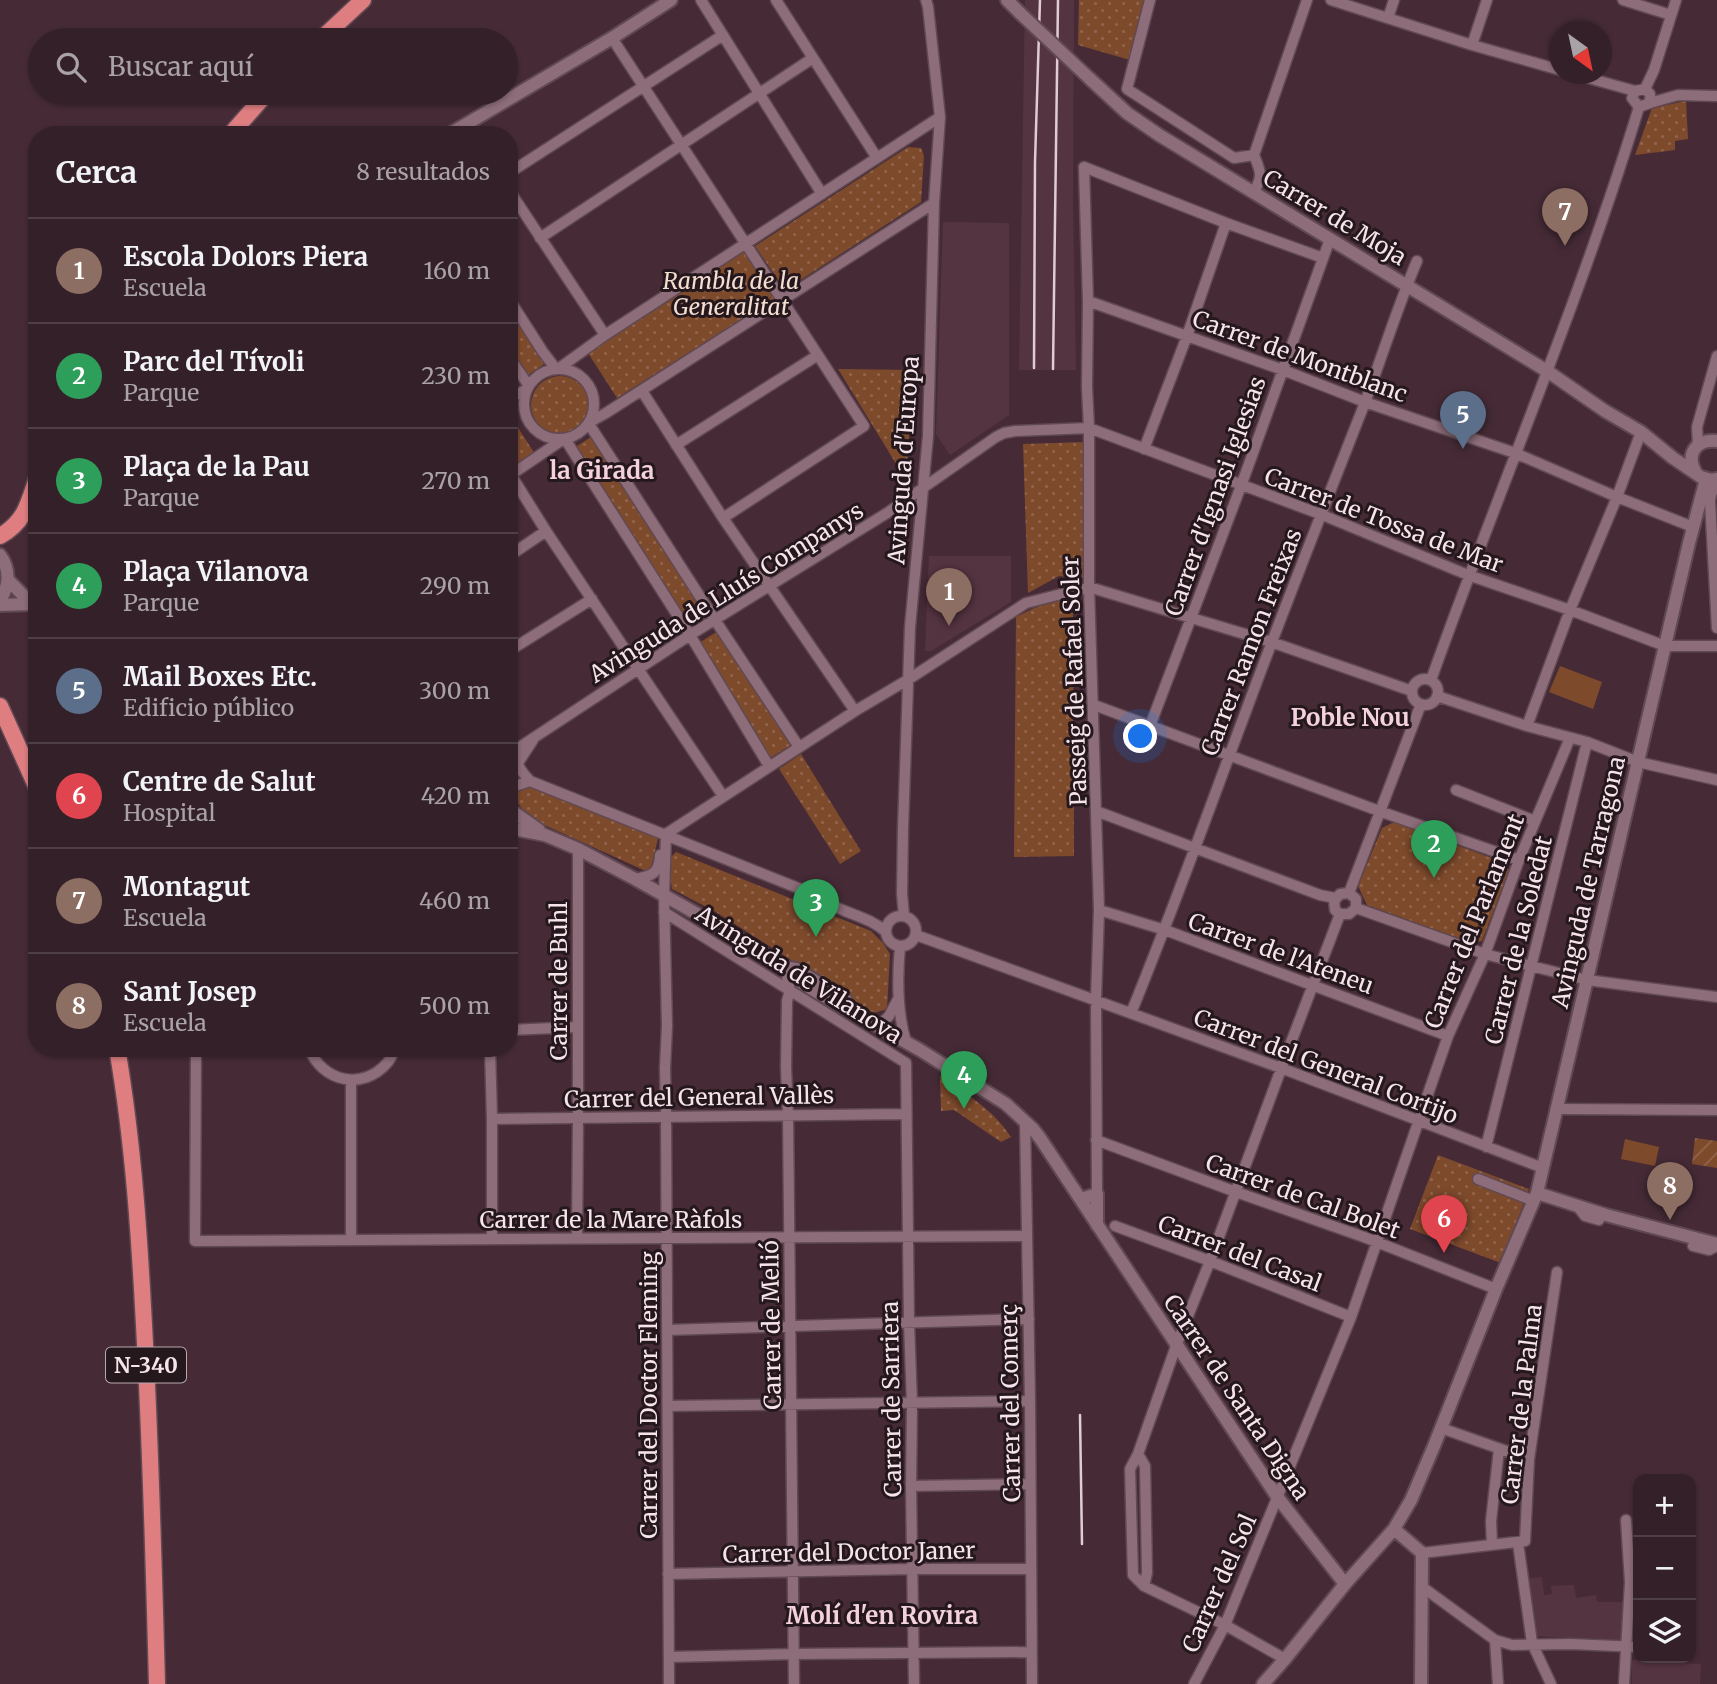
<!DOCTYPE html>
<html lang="es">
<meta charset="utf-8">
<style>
body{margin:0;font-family:Merriweather,serif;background:#3c2830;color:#f1f3f6}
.controls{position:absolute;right:21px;bottom:21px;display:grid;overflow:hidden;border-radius:14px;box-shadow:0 2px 5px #0004}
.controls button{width:63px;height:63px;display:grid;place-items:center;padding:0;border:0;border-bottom:2px solid #4e3e45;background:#342028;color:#f1f3f6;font:35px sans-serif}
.compass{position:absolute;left:1549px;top:21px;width:63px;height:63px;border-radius:50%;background:#342028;box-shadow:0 2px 5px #0004;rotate:147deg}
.you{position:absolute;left:1141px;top:737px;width:24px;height:24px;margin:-18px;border:5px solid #fff;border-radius:50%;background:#1a73e8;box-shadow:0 0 0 10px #1a73e833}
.badge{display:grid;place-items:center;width:46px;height:46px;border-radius:50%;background:#56c9e1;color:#fff;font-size:23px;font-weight:700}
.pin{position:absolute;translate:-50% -58px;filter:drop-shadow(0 2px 4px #0008)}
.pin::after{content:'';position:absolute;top:37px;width:24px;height:21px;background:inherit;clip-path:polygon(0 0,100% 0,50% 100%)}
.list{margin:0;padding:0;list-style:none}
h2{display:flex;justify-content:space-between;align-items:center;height:91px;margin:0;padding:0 28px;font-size:30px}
h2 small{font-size:23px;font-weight:400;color:#a9a3a8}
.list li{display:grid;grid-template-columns:46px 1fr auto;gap:21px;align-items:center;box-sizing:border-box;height:105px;padding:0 28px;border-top:2px solid #4e3e45}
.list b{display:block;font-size:26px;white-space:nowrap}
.list p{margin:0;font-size:23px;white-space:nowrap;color:#a9a3a8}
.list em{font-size:23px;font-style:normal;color:#a9a3a8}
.icon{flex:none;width:38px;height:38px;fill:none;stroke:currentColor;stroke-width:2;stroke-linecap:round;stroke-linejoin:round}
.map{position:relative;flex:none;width:1717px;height:1684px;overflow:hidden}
.search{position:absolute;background:#342028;box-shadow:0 2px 5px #0004;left:28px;top:28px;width:490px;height:77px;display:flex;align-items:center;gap:18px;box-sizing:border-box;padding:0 24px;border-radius:38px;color:#a9a3a8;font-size:26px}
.panel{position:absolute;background:#342028;box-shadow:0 2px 5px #0004;left:28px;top:126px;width:490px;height:931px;border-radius:28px}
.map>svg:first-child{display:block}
.built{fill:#553442}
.park{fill:url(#park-dots)}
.garden{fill:url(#garden-furrows)}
.pitch{fill:#7e4a2c}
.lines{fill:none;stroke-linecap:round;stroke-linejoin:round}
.minor-casing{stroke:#604953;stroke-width:13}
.tertiary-casing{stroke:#604953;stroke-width:16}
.trunk-casing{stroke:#604953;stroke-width:19}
.minor{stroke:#8d6d7a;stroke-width:10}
.tertiary{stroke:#8d6d7a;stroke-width:12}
.trunk{stroke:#de7e81;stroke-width:16}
.rail{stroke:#e0ccd3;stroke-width:2.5}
.tertiary-bridge-casing{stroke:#604953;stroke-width:16;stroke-linecap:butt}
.tertiary-bridge{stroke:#8d6d7a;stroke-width:12}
.labels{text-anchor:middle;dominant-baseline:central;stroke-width:6;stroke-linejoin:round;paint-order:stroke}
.shield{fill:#24181d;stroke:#b8a7ad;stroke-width:2}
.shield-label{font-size:21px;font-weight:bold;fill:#f7e4eb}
.street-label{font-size:23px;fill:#f7e4eb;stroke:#24181d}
.park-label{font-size:23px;font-style:italic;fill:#f4ddd1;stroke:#24181d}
.neighbourhood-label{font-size:24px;font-weight:bold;fill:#f5d1de;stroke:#24181d}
</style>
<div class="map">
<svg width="1717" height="1684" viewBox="0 0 1717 1684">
<defs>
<pattern id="park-dots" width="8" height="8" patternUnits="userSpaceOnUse" patternTransform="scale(1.75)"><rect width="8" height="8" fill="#7e4a2c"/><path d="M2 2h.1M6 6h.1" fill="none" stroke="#91644b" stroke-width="1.8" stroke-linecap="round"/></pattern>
<pattern id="garden-furrows" width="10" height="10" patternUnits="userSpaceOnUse" patternTransform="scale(1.75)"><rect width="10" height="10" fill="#7e4a2c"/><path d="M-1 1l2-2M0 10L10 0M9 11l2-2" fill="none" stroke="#91644b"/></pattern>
</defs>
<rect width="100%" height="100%" fill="#462b36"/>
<path class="built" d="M1025 0H1074L1073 206 1076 370H1019Z
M943 222 1009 223V415L950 455 936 434Z
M929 556H1011V602L931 651H925Z
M1542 1577 1544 1595 1552 1594 1551 1586 1574 1585 1576 1598 1596 1595 1597 1602H1625L1622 1640 1532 1636 1526 1579Z
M1632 1660 1701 1664 1700 1684H1632Z"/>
<path class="park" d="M1079 0H1146L1130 60 1078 45Z
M1686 101 1688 139 1675 141V150L1635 155 1652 108Z
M908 147 921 148 924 156 921 202 785 290 755 246Z
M744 252 775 298 617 398 588 353Z
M509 305 547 362 528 375 509 346Z
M838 369 914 370 906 480Z
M531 405a29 29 0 1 1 58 0a29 29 0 1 1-58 0Z
M509 414 535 454 509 470Z
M594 435 709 617 690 629 574 448Z
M1085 442V578L1059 576 1028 593 1023 444Z
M1069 597 1072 600 1073 607 1074 856 1014 857 1016 617 1034 608Z
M718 631 794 743 770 758 699 643Z
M801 754 861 851 840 864 779 769Z
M533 785 658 838 650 873 529 818 514 798 519 787Z
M1394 822 1505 863 1509 870 1482 941 1472 943 1367 905 1358 886 1382 828Z
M676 852 871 931 883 943 890 954 887 1009 874 1013 716 912 672 889 668 860Z
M940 1076C966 1094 993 1109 1011 1137L1001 1142 954 1110 941 1111Z
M1438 1155 1529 1189 1501 1263 1410 1229Z"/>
<path class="garden" d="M1695 1138 1717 1141V1168L1692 1164Z"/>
<path class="pitch" d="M1560 666 1602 682 1593 709 1549 692Z
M1625 1139 1659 1147 1655 1166 1621 1159Z"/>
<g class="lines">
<g class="minor-casing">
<path id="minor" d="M701 0 822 194
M776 0 877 158
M1150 0 1127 89 1234 158 1254 155 1307 0
M1331 0 1472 45 1560 70
M1623 0 1671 15
M1388 18 1394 0
M612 38 864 426 723 518
M1472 45 1487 0
M1574 74 1635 91
M1645 89 1654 70 1676 0
M1645 89 1650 94V103L1639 107 1632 98 1635 91Z
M1650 103 1678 95 1717 96
M509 173 723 35
M509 190 605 335
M1254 192C1263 175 1261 173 1254 155
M540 238 813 58
M509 299 543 352 556 369
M1088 301 1283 370 1365 402 1515 453 1617 497 1693 527
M509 357 529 386
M524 404a35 35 0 1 1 70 0a35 35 0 1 1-70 0Z
M558 369 605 335 940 117
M642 391 723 518 855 711
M509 399 527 389
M590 422 606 413 934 203
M589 424 715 620 799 747
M565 439 690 635 769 766
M676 445 818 355
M1698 445 1697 427 1717 356
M1144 449 1187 336 1226 223
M511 475 546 531 723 796
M509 476 562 440
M1717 483 1711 494 1710 501 1717 628
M509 556 546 531
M509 651 592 599
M1412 692a13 13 0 1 1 26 0a13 13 0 1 1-26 0Z
M1431 680C1499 489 1580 301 1639 107
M1437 696 1527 726 1587 742 1638 762 1717 780
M1094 705 1379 811 1519 860
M1150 726 1241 486 1330 239
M1527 726 1570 610 1617 497 1641 432
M518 747C515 764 519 769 530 781L808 892C820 899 832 906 845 911 860 917 874 921 886 932
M509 754 690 635 887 513 996 437 1004 433 1015 431 1089 428 1320 514 1468 575 1570 610 1665 646H1717
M509 782 512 772 533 740
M1456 790 1535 821
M509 796 515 786 530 781
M1096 811 1320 895 1335 898
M635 879C653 876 659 873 660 855
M1349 893 1421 704
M1356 908 1485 954 1531 966 1587 980 1717 997
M1099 910 1165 930 1448 1036
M664 912 906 1063 909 1323 912 1403 911 1486 914 1684
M1340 914H1349L1356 908V899L1349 893
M1340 914 1335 910 1334 901 1340 894 1349 893
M886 931a15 15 0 1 1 30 0a15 15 0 1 1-30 0Z
M904 916 902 894 903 828 910 627 928 436 934 203 940 117 928 7 926 0
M916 935 1281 1068 1543 1168
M900 946C897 978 897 1012 906 1042
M785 968 790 990 787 1001 786 1067 788 1115 794 1684
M1131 1013C1172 913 1208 812 1246 711 1284 608 1324 507 1364 405 1382 357 1397 308 1417 261
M879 1026 889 1016 898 999
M509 1030 577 1027
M196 1048 195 1241 1027 1236
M309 1048C322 1082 363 1091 387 1063 391 1059 393 1053 395 1048
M490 1048 492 1119V1239
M1557 1109 1717 1110
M492 1119 906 1114
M1025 1121 1030 1401 1032 1684
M1096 1140 1236 1192 1364 1237 1496 1289
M1486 1147 1587 742
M1478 1179 1534 1201
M1097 1194 1096 999 1099 910 1089 587V428L1087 387 1088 301 1084 167 1226 223 1323 258
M1578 1207 1585 1216 1599 1220
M1115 1226 1210 1261 1351 1317
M577 1238 578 1118V849
M351 1240V1080
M1693 1246 1709 1250 1717 1246
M667 1330 1029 1319
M668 1406 1030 1401
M1441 1428 1529 1459
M1138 1454 1145 1466 1147 1573 1144 1586
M911 1486 1030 1484
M1518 1543 1532 1643 1551 1684
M1492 1545 1491 1521 1499 1449
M1422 1553 1525 1541 1529 1459 1557 1272
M668 1574 912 1569H1031
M1421 1586 1495 1640 1512 1645 1571 1644 1638 1647
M1495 1640 1498 1684
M669 1657 794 1654 1031 1652
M1285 1659 1225 1625 1144 1586 1133 1575 1130 1469 1138 1454 1176 1346 1210 1261 1287 1053 1340 914
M669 1684 666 1117 665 1068 667 1026 664 896 666 834 855 711 909 679 1026 603 1089 587 1271 642 1412 691
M1194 1684 1225 1625 1351 1317 1448 1036 1485 954 1519 860 1570 738
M1624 1684 1630 1582 1626 1520"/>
</g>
<g class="tertiary-casing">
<path id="tertiary" d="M1007 0 1021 14
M1089 78 1127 113 1159 135 1547 371 1605 411 1641 432 1673 458 1701 477 1711 480 1717 479
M396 135H406
M448 135 612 38 671 0
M1696 473C1685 454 1696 439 1717 441
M0 555C10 569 10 585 0 600
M8 580 32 604 37 606
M0 605 32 604
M509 809 539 830
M509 828 545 835 578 849 635 879 713 923 785 967 799 981 815 991 920 1050 1006 1104 1033 1129 1040 1138 1278 1498 1345 1584
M789 968 796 969 846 1000
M1537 1193 1606 1215 1717 1244
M1081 1199 1097 1194V1225
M1394 1529 1422 1553 1421 1684
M1263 1684 1285 1659 1345 1584 1394 1529 1411 1500 1434 1446 1496 1289 1537 1193 1689 543 1706 479"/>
</g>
<g class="trunk-casing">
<path id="trunk" d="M320 40 363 0
M230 135 267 93
M0 536C25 522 28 504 37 478
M0 706 37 788
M117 1048C134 1146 140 1245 145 1344 151 1457 154 1571 157 1684"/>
</g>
<use href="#minor" class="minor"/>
<use href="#tertiary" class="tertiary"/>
<use href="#trunk" class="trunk"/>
<path class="rail" d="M1034 368 1035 162 1040 0
M1053 369 1058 0
M1080 1415 1082 1544"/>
<g class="tertiary-bridge-casing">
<path id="tertiary-bridge" d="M1021 14 1089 78"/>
</g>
<use href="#tertiary-bridge" class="tertiary-bridge"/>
</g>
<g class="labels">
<rect class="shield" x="106" y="1347.5" width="80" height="35" rx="5"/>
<g class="shield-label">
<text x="146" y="1365">N-340</text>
</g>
<g class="street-label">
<text transform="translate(1335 217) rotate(31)">Carrer de Moja</text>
<text transform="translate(1300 356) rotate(20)">Carrer de Montblanc</text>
<text transform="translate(903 460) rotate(-86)">Avinguda d'Europa</text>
<text transform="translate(1215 496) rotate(-70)">Carrer d'Ignasi Iglesias</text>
<text transform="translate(1384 520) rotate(21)">Carrer de Tossa de Mar</text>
<text transform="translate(726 592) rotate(-32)">Avinguda de Lluís Companys</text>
<text transform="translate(1251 642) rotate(-69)">Carrer Ramon Freixas</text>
<text transform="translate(1074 681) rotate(-92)">Passeig de Rafael Soler</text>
<text transform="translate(1588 882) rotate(-77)">Avinguda de Tarragona</text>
<text transform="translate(1474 921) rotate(-68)">Carrer del Parlament</text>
<text transform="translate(1518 940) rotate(-76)">Carrer de la Soledat</text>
<text transform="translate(1281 953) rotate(20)">Carrer de l'Ateneu</text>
<text transform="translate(799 974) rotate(32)">Avinguda de Vilanova</text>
<text transform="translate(558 981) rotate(-90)">Carrer de Buhl</text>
<text transform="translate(1326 1066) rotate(21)">Carrer del General Cortijo</text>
<text transform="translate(699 1097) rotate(-1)">Carrer del General Vallès</text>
<text transform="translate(1303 1196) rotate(20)">Carrer de Cal Bolet</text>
<text x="611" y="1219">Carrer de la Mare Ràfols</text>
<text transform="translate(1240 1253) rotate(21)">Carrer del Casal</text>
<text transform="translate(771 1325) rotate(-91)">Carrer de Melió</text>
<text transform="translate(648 1395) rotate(-90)">Carrer del Doctor Fleming</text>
<text transform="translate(1237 1397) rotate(56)">Carrer de Santa Digna</text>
<text transform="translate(891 1399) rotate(-91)">Carrer de Sarriera</text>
<text transform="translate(1010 1403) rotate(-91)">Carrer del Comerç</text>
<text transform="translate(1521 1404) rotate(-83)">Carrer de la Palma</text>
<text transform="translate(849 1552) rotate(-1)">Carrer del Doctor Janer</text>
<text transform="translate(1219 1583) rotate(-66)">Carrer del Sol</text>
</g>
<g class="park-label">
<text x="731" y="280">Rambla de la<tspan x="731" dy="26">Generalitat</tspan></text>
</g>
<g class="neighbourhood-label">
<text x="602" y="470">la Girada</text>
<text x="1350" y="717">Poble Nou</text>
<text x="882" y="1615">Molí d'en Rovira</text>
</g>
</g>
</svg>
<div class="controls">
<button>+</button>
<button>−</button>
<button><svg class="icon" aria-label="layers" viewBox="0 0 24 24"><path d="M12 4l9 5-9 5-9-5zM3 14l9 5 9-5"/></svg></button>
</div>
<svg class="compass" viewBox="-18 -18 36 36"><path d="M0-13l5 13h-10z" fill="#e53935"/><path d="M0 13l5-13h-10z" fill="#a9a3a8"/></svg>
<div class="you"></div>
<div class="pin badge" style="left:949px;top:626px;background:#8d6e63">1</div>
<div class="pin badge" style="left:1434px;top:878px;background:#2e9e5b">2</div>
<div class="pin badge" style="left:816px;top:937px;background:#2e9e5b">3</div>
<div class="pin badge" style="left:964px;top:1109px;background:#2e9e5b">4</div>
<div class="pin badge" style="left:1463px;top:449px;background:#5c6f8a">5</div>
<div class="pin badge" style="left:1444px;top:1253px;background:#e0444e">6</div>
<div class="pin badge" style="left:1565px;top:246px;background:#8d6e63">7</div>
<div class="pin badge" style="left:1670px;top:1220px;background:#8d6e63">8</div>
<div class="search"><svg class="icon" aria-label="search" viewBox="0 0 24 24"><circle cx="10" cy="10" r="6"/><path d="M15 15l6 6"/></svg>Buscar aquí</div>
<section class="panel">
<h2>Cerca<small>8 resultados</small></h2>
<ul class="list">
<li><span class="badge" style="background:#8d6e63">1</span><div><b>Escola Dolors Piera</b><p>Escuela</p></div><em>160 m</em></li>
<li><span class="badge" style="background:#2e9e5b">2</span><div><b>Parc del Tívoli</b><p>Parque</p></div><em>230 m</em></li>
<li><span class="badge" style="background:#2e9e5b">3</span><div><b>Plaça de la Pau</b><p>Parque</p></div><em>270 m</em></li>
<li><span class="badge" style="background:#2e9e5b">4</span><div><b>Plaça Vilanova</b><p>Parque</p></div><em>290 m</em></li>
<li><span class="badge" style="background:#5c6f8a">5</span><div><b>Mail Boxes Etc.</b><p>Edificio público</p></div><em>300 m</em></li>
<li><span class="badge" style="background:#e0444e">6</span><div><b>Centre de Salut</b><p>Hospital</p></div><em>420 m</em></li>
<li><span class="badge" style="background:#8d6e63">7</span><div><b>Montagut</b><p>Escuela</p></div><em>460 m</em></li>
<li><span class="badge" style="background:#8d6e63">8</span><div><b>Sant Josep</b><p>Escuela</p></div><em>500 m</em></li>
</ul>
</section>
</div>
